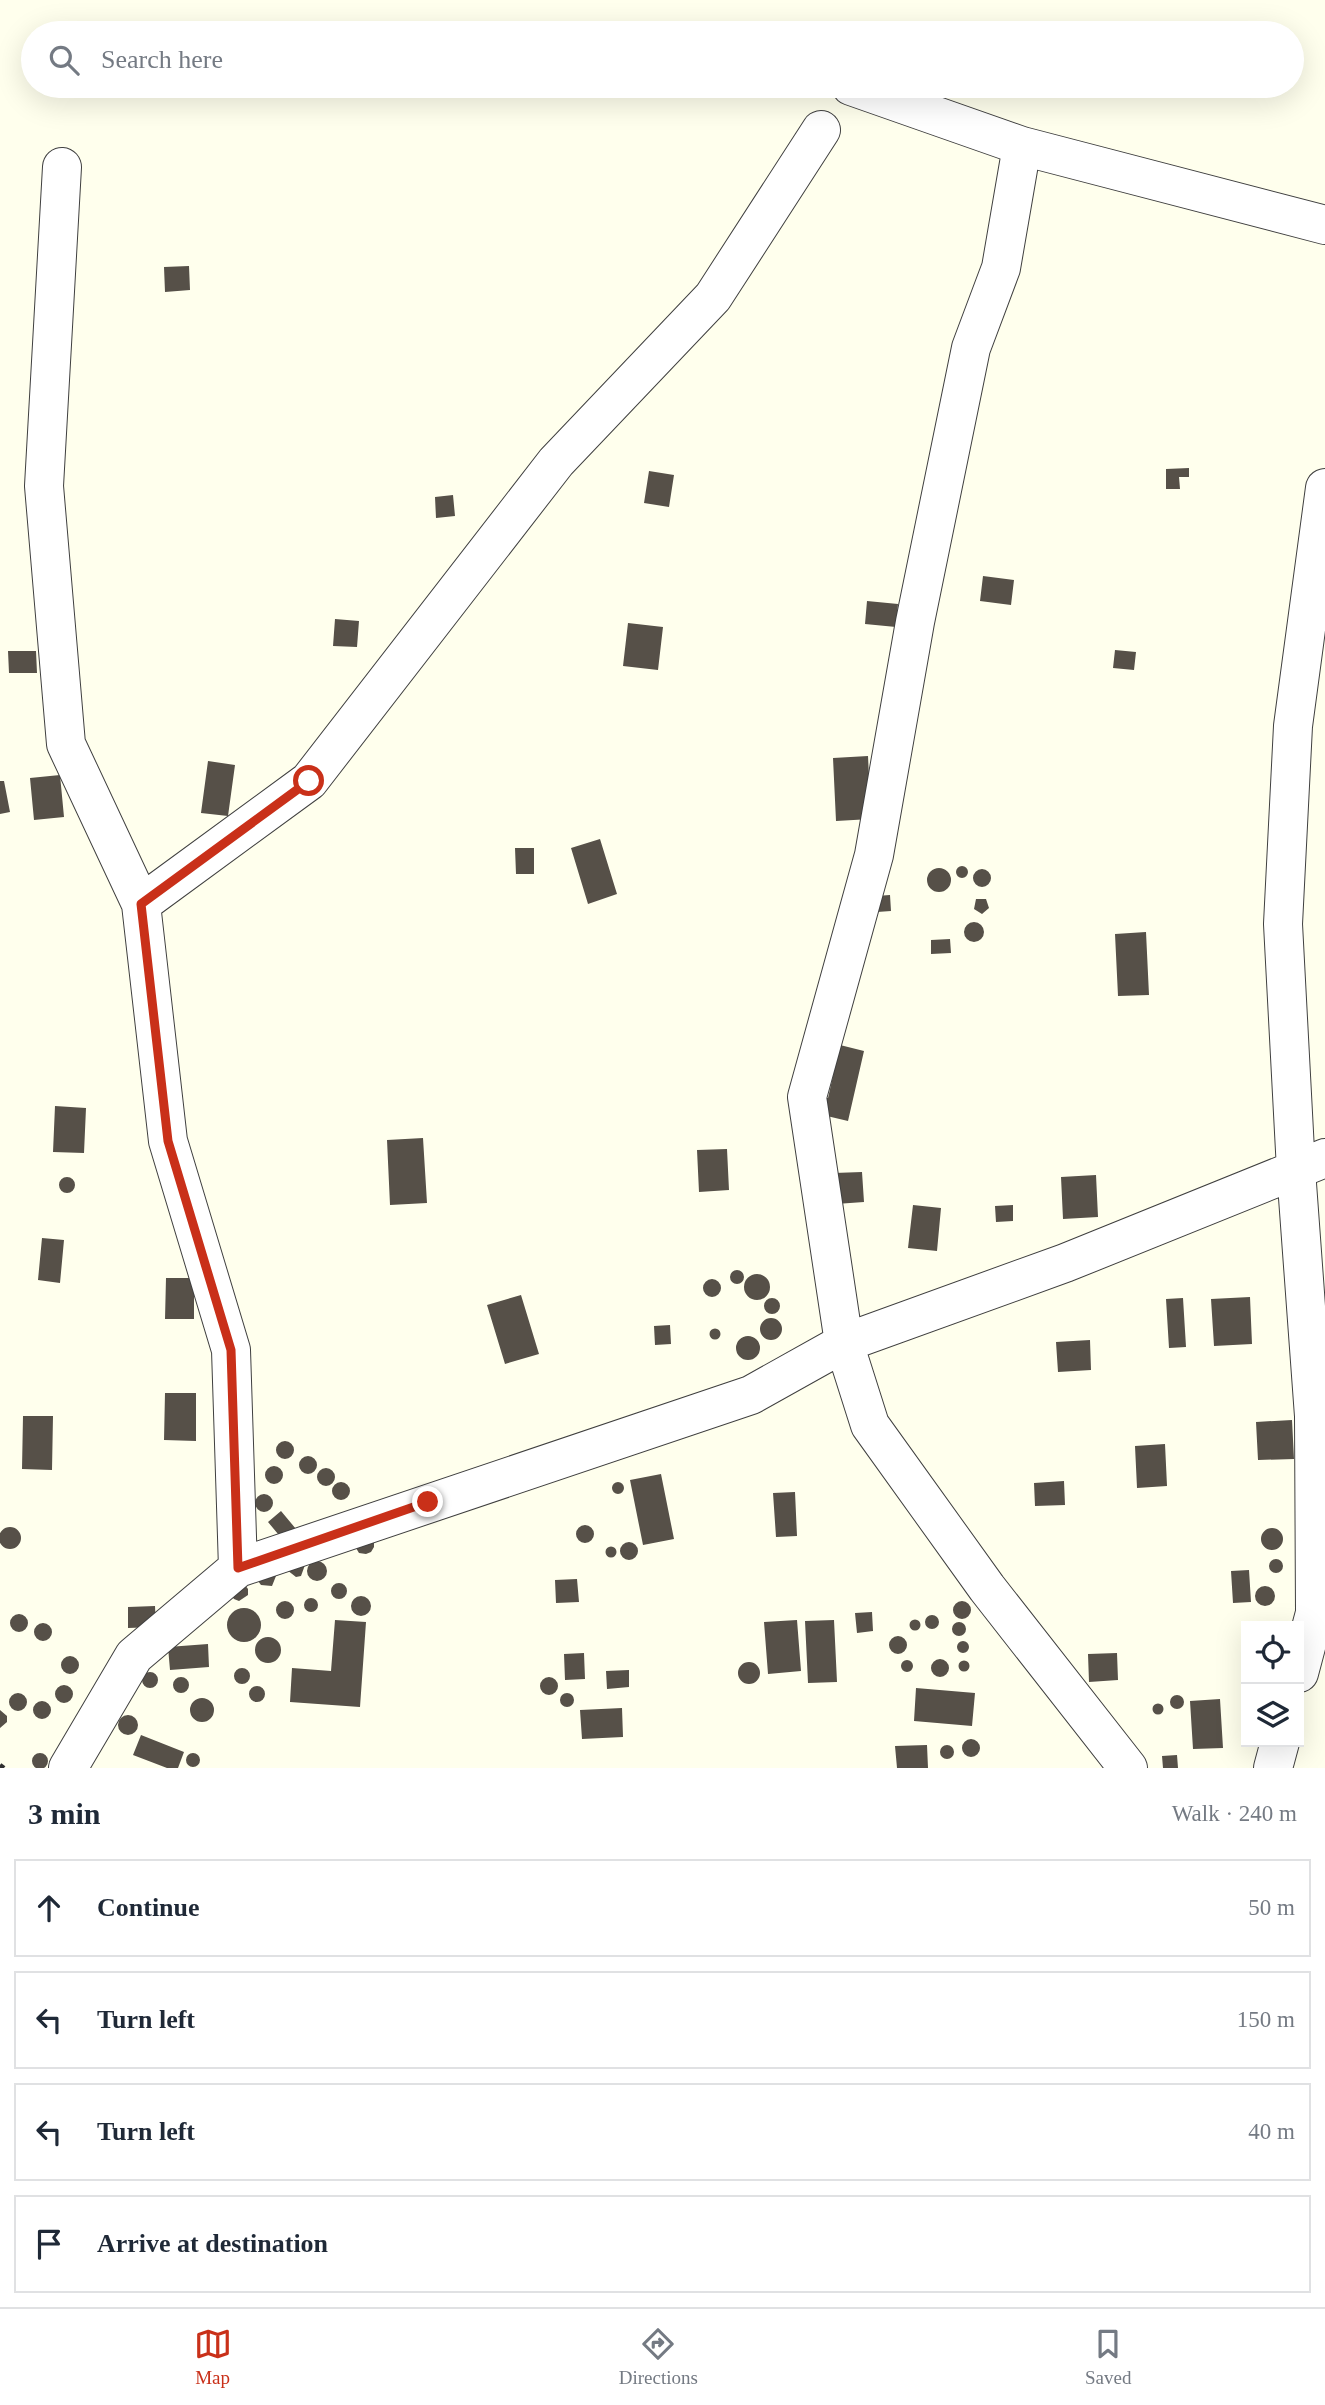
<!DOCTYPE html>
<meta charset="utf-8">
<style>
body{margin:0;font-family:"Times New Roman",serif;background:#f2f2f3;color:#1f2937}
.controls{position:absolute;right:21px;bottom:21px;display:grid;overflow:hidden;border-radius:0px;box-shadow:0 7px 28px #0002}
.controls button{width:63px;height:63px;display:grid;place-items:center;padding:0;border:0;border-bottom:2px solid #e0e1e3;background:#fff;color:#1f2937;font:35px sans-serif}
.stop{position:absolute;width:21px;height:21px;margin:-16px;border:5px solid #c93019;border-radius:50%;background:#fff}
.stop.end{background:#c93019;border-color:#fff;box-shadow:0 2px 7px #0008}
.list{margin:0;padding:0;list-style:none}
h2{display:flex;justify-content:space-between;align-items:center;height:91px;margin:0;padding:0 28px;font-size:30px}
h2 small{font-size:23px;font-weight:400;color:#747a83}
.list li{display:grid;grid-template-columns:46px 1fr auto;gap:21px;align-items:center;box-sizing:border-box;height:98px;margin:0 14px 14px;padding:0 14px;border:2px solid #e0e1e3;border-radius:0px}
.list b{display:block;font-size:26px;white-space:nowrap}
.list em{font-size:23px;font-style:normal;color:#747a83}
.icon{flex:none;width:38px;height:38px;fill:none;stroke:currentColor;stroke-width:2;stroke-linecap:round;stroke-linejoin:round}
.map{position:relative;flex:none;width:1325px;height:1768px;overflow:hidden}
.search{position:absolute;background:#fff;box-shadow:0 7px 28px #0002;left:21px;right:21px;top:21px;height:77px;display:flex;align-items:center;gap:18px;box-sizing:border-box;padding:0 24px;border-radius:38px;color:#747a83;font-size:26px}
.sheet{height:539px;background:#fff}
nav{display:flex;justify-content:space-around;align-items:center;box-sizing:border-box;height:98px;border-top:2px solid #e0e1e3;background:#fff;font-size:19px;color:#747a83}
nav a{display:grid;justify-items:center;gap:4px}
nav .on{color:#c93019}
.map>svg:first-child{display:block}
.building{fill:#565048}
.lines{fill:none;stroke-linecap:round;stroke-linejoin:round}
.minor-casing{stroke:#404040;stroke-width:40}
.path{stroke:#2f2f2f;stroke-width:4.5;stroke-dasharray:7 3.5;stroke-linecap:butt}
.minor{stroke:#fff;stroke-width:38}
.route{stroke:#c93019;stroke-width:9}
</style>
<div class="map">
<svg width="1325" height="1768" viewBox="0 0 1325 1768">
<rect width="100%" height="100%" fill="#ffffed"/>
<path class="building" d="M189 266 190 290 165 292 164 267Z
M1189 468V477H1179L1180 489H1166V469Z
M649 471 674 475 669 507 644 503Z
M453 495 455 516 436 518 435 497Z
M983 576 1014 580 1011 605 980 601Z
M867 601 898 604 896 627 865 624Z
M335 619 359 621 357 647 333 646Z
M628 623 663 627 658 670 623 666Z
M1115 650 1136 652 1134 670 1113 668Z
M8 651H36L37 673H9Z
M868 756 871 819 836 821 833 758Z
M208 761 235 765 228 816 201 813Z
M60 775 64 817 34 820 30 778Z
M0 781H4L10 812 0 814Z
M600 839 617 894 588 904 571 848Z
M515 848H534V874H516Z
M956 872a6 6 0 1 1 12 0a6 6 0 1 1-12 0Z
M927 880a12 12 0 1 1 24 0a12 12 0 1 1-24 0Z
M973 878a9 9 0 1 1 18 0a9 9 0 1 1-18 0Z
M890 895 891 911 877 912 876 896Z
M976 899H986L989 908 982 914 974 909Z
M964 932a10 10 0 1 1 20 0a10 10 0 1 1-20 0Z
M1146 932 1149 995 1118 996 1115 934Z
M950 939 951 953 931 954V940Z
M840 1045 864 1051 848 1121 810 1112 815 1095 828 1098Z
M55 1106 86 1108 84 1153 53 1152Z
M423 1138 427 1203 390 1205 387 1140Z
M727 1149 729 1190 699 1192 697 1150Z
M862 1172 864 1202 836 1204 834 1173Z
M1096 1175 1098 1217 1063 1219 1061 1177Z
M59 1185a8 8 0 1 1 16 0a8 8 0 1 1-16 0Z
M913 1205 941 1208 937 1251 908 1248Z
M1013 1205V1221L996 1222 995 1206Z
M42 1238 64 1240 60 1283 38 1280Z
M730 1277a7 7 0 1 1 14 0a7 7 0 1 1-14 0Z
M744 1287a13 13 0 1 1 26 0a13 13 0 1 1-26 0Z
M166 1278H194V1319H165Z
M703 1288a9 9 0 1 1 18 0a9 9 0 1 1-18 0Z
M521 1295 539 1354 505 1364 487 1305Z
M1250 1297 1252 1344 1214 1346 1211 1299Z
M764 1306a8 8 0 1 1 16 0a8 8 0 1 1-16 0Z
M1183 1298 1186 1347 1169 1348 1166 1299Z
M760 1329a11 11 0 1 1 22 0a11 11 0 1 1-22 0Z
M670 1325 671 1344 655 1345 654 1326Z
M709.5 1334a5.5 5.5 0 1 1 11 0a5.5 5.5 0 1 1-11 0Z
M736 1348a12 12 0 1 1 24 0a12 12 0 1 1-24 0Z
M1090 1340 1091 1370 1058 1372 1056 1342Z
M165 1393H196V1441L164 1440Z
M23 1416H53L52 1470 22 1469Z
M1292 1420 1294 1459 1258 1460 1256 1422Z
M276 1450a9 9 0 1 1 18 0a9 9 0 1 1-18 0Z
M1165 1444 1167 1486 1137 1488 1135 1446Z
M299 1465a9 9 0 1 1 18 0a9 9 0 1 1-18 0Z
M265 1475a9 9 0 1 1 18 0a9 9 0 1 1-18 0Z
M317 1477a9 9 0 1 1 18 0a9 9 0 1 1-18 0Z
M661 1474 674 1539 643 1545 630 1480Z
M1064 1481 1065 1505 1035 1506 1034 1483Z
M332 1491a9 9 0 1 1 18 0a9 9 0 1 1-18 0Z
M612 1488a6 6 0 1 1 12 0a6 6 0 1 1-12 0Z
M795 1492 797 1536 776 1537 773 1493Z
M255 1503a9 9 0 1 1 18 0a9 9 0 1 1-18 0Z
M281 1511 301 1535 288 1546 268 1522Z
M576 1534a9 9 0 1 1 18 0a9 9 0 1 1-18 0Z
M-1 1538a11 11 0 1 1 22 0a11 11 0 1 1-22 0Z
M1261 1539a11 11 0 1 1 22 0a11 11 0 1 1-22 0Z
M374 1540V1547L371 1552 366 1554 359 1553 356 1548Z
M620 1551a9 9 0 1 1 18 0a9 9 0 1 1-18 0Z
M605.5 1552a5.5 5.5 0 1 1 11 0a5.5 5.5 0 1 1-11 0Z
M1269 1566a7 7 0 1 1 14 0a7 7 0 1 1-14 0Z
M307 1571a10 10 0 1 1 20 0a10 10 0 1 1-20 0Z
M305 1565 301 1576 296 1577 287 1570Z
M1249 1570 1251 1602 1233 1603 1231 1571Z
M273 1571 276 1576 272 1586 261 1585 258 1581Z
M577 1579 579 1602 556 1603 555 1580Z
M331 1591a8 8 0 1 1 16 0a8 8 0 1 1-16 0Z
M245 1585 248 1589V1595L239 1601 234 1599 230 1594Z
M1255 1596a10 10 0 1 1 20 0a10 10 0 1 1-20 0Z
M351 1606a10 10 0 1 1 20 0a10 10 0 1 1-20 0Z
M304 1605a7 7 0 1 1 14 0a7 7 0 1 1-14 0Z
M953 1610a9 9 0 1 1 18 0a9 9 0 1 1-18 0Z
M276 1610a9 9 0 1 1 18 0a9 9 0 1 1-18 0Z
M155 1606 156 1627 128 1628V1607Z
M227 1625a17 17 0 1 1 34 0a17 17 0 1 1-34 0Z
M872 1612 873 1631 857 1633 855 1613Z
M10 1623a9 9 0 1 1 18 0a9 9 0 1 1-18 0Z
M925 1622a7 7 0 1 1 14 0a7 7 0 1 1-14 0Z
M909.5 1625a5.5 5.5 0 1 1 11 0a5.5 5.5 0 1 1-11 0Z
M335 1620 366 1622 360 1707 290 1702 292 1668 331 1671Z
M797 1620 801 1671 768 1674 764 1622Z
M834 1620 837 1682 808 1683 805 1621Z
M952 1629a7 7 0 1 1 14 0a7 7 0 1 1-14 0Z
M34 1632a9 9 0 1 1 18 0a9 9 0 1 1-18 0Z
M889 1645a9 9 0 1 1 18 0a9 9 0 1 1-18 0Z
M255 1650a13 13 0 1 1 26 0a13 13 0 1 1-26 0Z
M957 1647a6 6 0 1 1 12 0a6 6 0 1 1-12 0Z
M208 1644 209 1667 170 1670 168 1647Z
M584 1653 585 1679 565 1680 564 1654Z
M1117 1653 1118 1680 1089 1682 1088 1654Z
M61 1665a9 9 0 1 1 18 0a9 9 0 1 1-18 0Z
M931 1668a9 9 0 1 1 18 0a9 9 0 1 1-18 0Z
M901 1666a6 6 0 1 1 12 0a6 6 0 1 1-12 0Z
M958.5 1666a5.5 5.5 0 1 1 11 0a5.5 5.5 0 1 1-11 0Z
M738 1673a11 11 0 1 1 22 0a11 11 0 1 1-22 0Z
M234 1676a8 8 0 1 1 16 0a8 8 0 1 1-16 0Z
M629 1670V1687L607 1689 606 1671Z
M142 1680a8 8 0 1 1 16 0a8 8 0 1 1-16 0Z
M173 1685a8 8 0 1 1 16 0a8 8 0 1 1-16 0Z
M540 1686a9 9 0 1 1 18 0a9 9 0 1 1-18 0Z
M55 1694a9 9 0 1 1 18 0a9 9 0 1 1-18 0Z
M249 1694a8 8 0 1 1 16 0a8 8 0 1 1-16 0Z
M916 1688 975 1693 972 1726 914 1721Z
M9 1702a9 9 0 1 1 18 0a9 9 0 1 1-18 0Z
M560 1700a7 7 0 1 1 14 0a7 7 0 1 1-14 0Z
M1170 1702a7 7 0 1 1 14 0a7 7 0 1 1-14 0Z
M190 1710a12 12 0 1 1 24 0a12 12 0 1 1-24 0Z
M1220 1699 1223 1748 1193 1749 1190 1701Z
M33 1710a9 9 0 1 1 18 0a9 9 0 1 1-18 0Z
M1152.5 1709a5.5 5.5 0 1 1 11 0a5.5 5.5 0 1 1-11 0Z
M622 1708 623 1737 582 1739 580 1710Z
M0 1710 7 1716V1722L0 1728Z
M118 1725a10 10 0 1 1 20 0a10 10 0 1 1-20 0Z
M141 1735 184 1752 178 1768H167L133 1755Z
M962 1748a9 9 0 1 1 18 0a9 9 0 1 1-18 0Z
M940 1752a7 7 0 1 1 14 0a7 7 0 1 1-14 0Z
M927 1745 928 1768H897L895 1746Z
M186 1760a7 7 0 1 1 14 0a7 7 0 1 1-14 0Z
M32 1761a8 8 0 1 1 16 0a8 8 0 1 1-16 0Z
M1177 1755 1178 1768H1163L1162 1756Z"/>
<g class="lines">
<g class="minor-casing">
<path id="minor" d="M851 86 1022 146 1325 225
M1022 146 1001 268 971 348 915 622 874 855 807 1097 844 1343 870 1425 987 1588 1128 1768
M62 167 44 486 66 744 141 904 168 1141 231 1350 238 1568
M141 904 309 781 556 462 713 297 821 130
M1299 1673 1315 1613 1314 1416 1296 1170 1283 924 1293 726 1325 488
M68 1768 134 1656 238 1568 751 1395 844 1343 1065 1263 1325 1158
M1273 1768 1280 1742"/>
</g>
<path class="path" d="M0 1765 4 1768"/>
<use href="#minor" class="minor"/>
</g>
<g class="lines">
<path class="route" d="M309 781 141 904 168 1141 231 1350 238 1568 428 1502"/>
</g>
</svg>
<div class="controls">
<button><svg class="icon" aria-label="locate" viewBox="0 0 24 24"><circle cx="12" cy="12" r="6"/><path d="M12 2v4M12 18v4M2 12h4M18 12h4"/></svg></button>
<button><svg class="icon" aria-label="layers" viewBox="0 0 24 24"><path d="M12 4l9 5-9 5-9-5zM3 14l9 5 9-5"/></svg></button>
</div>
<div class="stop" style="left:309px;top:781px"></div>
<div class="stop end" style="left:428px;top:1502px"></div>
<div class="search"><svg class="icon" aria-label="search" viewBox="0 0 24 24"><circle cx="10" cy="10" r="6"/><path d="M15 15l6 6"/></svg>Search here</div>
</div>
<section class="sheet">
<h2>3 min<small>Walk · 240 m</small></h2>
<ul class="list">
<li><svg class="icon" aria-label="ahead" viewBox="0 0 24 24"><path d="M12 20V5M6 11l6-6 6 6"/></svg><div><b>Continue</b></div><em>50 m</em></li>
<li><svg class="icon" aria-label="left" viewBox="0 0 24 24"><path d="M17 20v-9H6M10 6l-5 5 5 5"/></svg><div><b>Turn left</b></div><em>150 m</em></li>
<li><svg class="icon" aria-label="left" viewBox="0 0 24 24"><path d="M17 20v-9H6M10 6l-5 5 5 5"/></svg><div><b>Turn left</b></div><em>40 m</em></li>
<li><svg class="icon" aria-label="arrive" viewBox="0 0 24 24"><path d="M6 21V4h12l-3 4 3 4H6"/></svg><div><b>Arrive at destination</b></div></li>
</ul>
</section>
<nav>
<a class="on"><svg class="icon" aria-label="map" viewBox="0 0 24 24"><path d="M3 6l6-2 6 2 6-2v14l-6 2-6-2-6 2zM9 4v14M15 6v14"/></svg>Map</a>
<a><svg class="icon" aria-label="directions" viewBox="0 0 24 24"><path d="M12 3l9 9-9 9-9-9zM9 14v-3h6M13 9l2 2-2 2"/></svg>Directions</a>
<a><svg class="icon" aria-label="saved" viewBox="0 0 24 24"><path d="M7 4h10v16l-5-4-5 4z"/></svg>Saved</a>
</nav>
